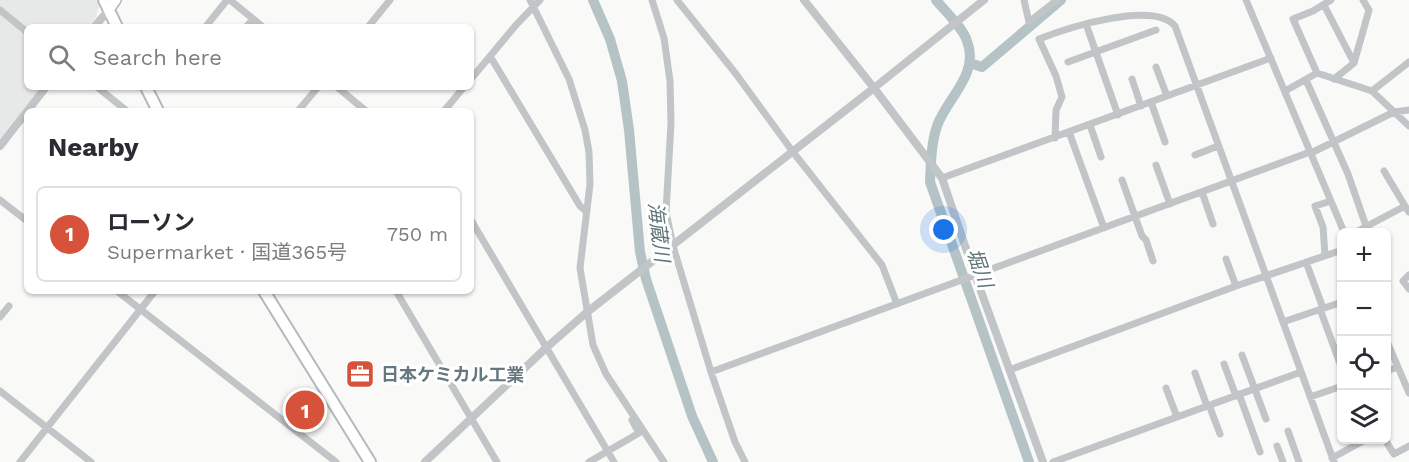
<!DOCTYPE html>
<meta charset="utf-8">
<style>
body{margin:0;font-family:"Work Sans","Noto Sans JP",sans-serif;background:#f2f2f3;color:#2b2b33}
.controls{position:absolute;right:18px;bottom:18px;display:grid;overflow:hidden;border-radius:9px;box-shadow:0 2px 4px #0004}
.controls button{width:54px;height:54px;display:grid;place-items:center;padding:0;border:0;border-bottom:2px solid #e1e1e2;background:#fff;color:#2b2b33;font:30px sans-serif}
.you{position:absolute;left:944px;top:230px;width:21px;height:21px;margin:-15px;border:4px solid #fff;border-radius:50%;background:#1a73e8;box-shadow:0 0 0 9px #1a73e833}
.badge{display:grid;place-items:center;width:39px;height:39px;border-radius:50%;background:#d6523b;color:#fff;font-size:20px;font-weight:700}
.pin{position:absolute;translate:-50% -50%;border:3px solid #fff;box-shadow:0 2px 6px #0006}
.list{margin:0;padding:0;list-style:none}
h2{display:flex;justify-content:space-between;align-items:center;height:78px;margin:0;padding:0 24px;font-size:26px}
h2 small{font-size:20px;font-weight:400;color:#7c7c81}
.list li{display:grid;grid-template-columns:39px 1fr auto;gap:18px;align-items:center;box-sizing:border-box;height:96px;margin:0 12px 12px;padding:0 12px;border:2px solid #e1e1e2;border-radius:9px}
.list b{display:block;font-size:22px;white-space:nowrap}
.list p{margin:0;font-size:20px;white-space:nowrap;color:#7c7c81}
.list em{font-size:20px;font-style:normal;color:#7c7c81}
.icon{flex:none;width:33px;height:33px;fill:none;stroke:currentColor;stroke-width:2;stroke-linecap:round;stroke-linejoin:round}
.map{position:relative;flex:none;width:1409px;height:462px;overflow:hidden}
.search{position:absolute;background:#fff;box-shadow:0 2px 4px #0004;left:24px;top:24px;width:450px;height:66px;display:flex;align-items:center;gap:15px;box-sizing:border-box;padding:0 21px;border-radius:9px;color:#7c7c81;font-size:22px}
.panel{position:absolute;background:#fff;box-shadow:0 2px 4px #0004;left:24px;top:108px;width:450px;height:186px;border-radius:9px}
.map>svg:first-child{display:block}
.built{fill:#e7e9e8}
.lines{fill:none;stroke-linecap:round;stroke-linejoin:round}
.river{stroke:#b6c3c6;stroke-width:10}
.secondary-casing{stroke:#b3b9bd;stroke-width:12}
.trunk-casing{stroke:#b4b9bb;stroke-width:14}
.minor{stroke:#c1c5c8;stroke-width:7}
.tertiary{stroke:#c1c5c8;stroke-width:8}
.secondary{stroke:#fff;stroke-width:9}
.trunk{stroke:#fff;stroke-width:10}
.labels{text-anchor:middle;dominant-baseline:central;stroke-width:6;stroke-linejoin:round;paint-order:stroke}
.poi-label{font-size:18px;font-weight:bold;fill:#667780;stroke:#fff;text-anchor:start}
.water-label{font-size:20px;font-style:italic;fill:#617679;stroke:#fff}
</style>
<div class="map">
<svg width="1409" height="462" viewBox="0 0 1409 462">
<rect width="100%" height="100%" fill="#f9f9f7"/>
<path class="built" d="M0 0H96L99 6 96 17 88 27H27V87H41L0 139Z"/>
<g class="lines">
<path class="river" d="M593 0 610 39 622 81 629 130 640 252 646 279 692 416 713 462
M936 0C945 11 963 28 967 41 980 74 947 98 937 126 931 144 931 163 930 182L1029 462
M970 63 982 67 1061 0"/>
<g class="secondary-casing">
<path id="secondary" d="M109 10 116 0"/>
</g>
<g class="trunk-casing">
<path id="trunk" d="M104 0 117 27
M146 87 158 111
M264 291 370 462"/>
</g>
<path class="minor" d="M230 0 263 27
M530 0 569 79 585 130 589 152 590 184 580 268 593 345 606 374 664 462
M652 0 664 38 670 81 671 123 666 212 673 246 711 372 735 442 745 462
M677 0 736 74 793 152 882 265 897 304
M1024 0 1029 22 1057 0
M1246 0 1344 232
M1324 5 1354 63
M0 10 27 32
M1086 24 1118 115
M207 25 227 0
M246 27 253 19
M368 27 390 0
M490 56 580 206 586 211
M1068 62 1156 30
M1156 67 1167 96
M1317 73 1293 19 1313 11 1331 0
M471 79 516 25 540 0
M1132 79 1141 106
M1334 79 1354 63 1369 10 1363 0
M1306 80 1348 174 1366 226
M97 87 127 111
M337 87 366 111
M1285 91 1317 73 1372 91 1409 126
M1372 91 1409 62
M1151 102 1165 142
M298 111 318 87
M444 111 464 87
M1090 125 1101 157
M1069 132 1104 228
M1055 138 1056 110 1062 97 1056 76 1039 39C1067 28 1153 0 1175 26L1334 462
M1311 153 1394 112 1409 110
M1195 155 1218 146
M1156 165 1170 204
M1384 171 1405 206
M942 178 1271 58
M1122 180 1142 236 1146 240 1153 261
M1202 192 1213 224
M0 200 27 221
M471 220 614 462
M1356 232 1405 206 1409 212
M1325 255 1323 227 1315 206 1331 201
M1226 259 1236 286
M1306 262 1323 308
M1409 275 1403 281 1409 289
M117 291 336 462
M396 291 497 462
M1320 309 1342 369
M0 317 9 306
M1283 322 1342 302
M1386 339 1409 393
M1242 355 1266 419
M1224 364 1236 396
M1009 370 1236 286 1342 250
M1386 371 1398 367
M711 372 1310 152
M1195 373 1207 406
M1166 388 1177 417
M0 391 91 462
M1239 394 1260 452
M1310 397 1342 386
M1209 405 1220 434
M1288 431 1299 462
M1385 440 1394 454 1409 446
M1277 446 1283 462
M1332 458 1365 440
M20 462 155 291
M589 462 639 433 632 420
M1053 462 1301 372"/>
<path class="tertiary" d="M984 0 874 88 942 178 975 275 1043 462
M94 27 109 10
M0 146 46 87
M425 462 547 347 586 313 874 88 804 0"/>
<use href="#secondary" class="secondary"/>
<use href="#trunk" class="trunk"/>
</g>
<defs>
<g id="office-square" transform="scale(1.5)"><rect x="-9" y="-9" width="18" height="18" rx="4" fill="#d6523b" stroke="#fff"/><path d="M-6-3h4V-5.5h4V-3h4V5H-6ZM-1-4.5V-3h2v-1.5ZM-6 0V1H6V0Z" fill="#fff"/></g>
</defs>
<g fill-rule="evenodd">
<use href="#office-square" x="360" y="374"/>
</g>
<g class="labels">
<g class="poi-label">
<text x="381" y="374">日本ケミカル工業</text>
</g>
<g class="water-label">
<text transform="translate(659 232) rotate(83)">海蔵川</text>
<text transform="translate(980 268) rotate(71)">堀川</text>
</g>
</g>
</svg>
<div class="controls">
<button>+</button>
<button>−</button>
<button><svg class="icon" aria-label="locate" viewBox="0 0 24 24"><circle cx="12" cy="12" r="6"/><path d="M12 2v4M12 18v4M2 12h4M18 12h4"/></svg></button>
<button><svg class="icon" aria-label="layers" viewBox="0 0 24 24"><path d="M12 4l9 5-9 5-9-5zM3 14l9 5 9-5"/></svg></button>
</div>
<div class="you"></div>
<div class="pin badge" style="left:305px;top:410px">1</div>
<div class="search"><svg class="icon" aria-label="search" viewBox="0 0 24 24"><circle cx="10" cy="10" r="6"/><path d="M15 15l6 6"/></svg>Search here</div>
<section class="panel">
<h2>Nearby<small></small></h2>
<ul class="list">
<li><span class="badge">1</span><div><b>ローソン</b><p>Supermarket · 国道365号</p></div><em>750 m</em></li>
</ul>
</section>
</div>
